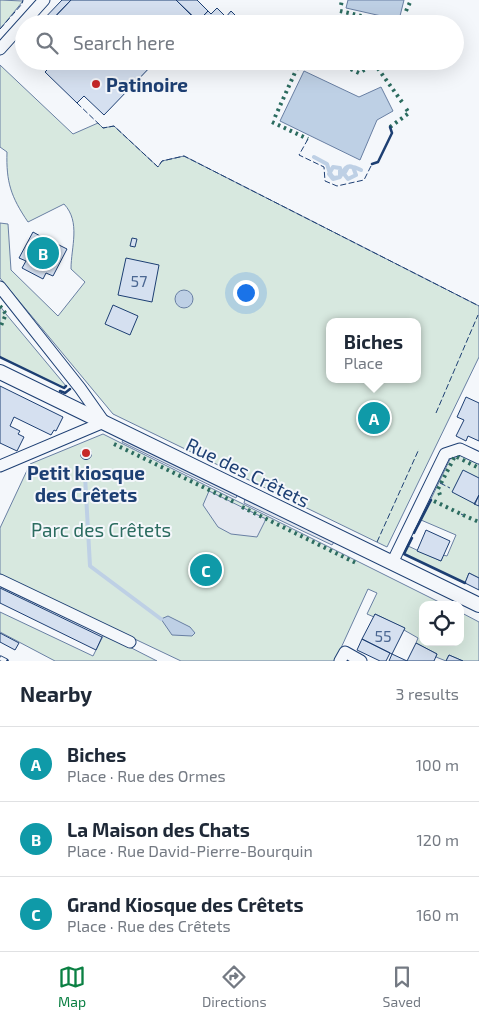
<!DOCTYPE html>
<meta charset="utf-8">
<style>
body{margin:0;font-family:"Exo 2",sans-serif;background:#f2f2f3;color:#1f2937}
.controls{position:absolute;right:15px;bottom:15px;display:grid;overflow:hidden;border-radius:10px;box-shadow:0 5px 20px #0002}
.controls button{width:45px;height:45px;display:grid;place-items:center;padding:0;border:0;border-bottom:1px solid #e0e1e3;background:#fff;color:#1f2937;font:25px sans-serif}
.you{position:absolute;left:245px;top:292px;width:18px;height:18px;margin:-12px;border:4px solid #fff;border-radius:50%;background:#1a73e8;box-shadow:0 0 0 8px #1a73e833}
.badge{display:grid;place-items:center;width:32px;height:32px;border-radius:50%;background:#0b8043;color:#fff;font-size:16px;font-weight:700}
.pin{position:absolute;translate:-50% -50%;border:2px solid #fff;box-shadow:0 1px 5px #0006}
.popup{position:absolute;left:326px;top:318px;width:95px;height:65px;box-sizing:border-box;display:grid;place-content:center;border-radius:10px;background:#fff;filter:drop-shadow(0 1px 4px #0005);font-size:16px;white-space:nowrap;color:#747a83}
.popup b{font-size:19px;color:#1f2937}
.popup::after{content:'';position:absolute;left:50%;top:100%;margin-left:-10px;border:10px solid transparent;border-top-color:#fff}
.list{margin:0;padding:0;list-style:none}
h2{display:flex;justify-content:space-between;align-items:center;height:65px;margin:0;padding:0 20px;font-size:21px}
h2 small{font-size:16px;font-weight:400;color:#747a83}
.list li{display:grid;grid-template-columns:32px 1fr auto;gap:15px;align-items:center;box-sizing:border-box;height:75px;padding:0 20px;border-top:1px solid #e0e1e3}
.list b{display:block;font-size:19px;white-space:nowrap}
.list p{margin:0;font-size:16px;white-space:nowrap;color:#747a83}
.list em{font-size:16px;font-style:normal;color:#747a83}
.icon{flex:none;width:28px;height:28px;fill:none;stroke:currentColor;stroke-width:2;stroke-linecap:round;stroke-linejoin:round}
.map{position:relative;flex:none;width:479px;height:661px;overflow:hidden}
.search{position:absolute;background:#fff;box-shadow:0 5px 20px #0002;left:15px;right:15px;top:15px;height:55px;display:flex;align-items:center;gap:12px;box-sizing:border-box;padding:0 18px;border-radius:28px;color:#747a83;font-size:19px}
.sheet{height:290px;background:#fff}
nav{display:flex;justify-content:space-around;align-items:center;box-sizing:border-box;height:70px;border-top:1px solid #e0e1e3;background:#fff;font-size:14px;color:#747a83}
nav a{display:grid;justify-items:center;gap:2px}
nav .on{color:#0b8043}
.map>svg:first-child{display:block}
.green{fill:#d7e8df;stroke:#687fa3;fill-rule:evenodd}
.parking{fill:#e3e8f0;stroke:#687fa3}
.water{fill:#bed0e5;stroke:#687fa3}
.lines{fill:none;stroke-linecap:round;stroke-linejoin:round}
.stream{stroke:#bed0e5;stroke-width:4}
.building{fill:#d5e0f0;stroke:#1d3f73}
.minor-casing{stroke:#1d3f73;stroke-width:13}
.tertiary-casing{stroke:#1d3f73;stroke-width:16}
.minor{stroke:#f4f7fb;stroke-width:11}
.tertiary{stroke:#f4f7fb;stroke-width:14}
.rail-casing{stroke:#1d3f73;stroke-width:5.5}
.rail{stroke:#f4f7fb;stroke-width:4;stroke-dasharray:11;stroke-linecap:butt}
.hedge{stroke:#2c6c60;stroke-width:4;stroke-dasharray:2.5 4;stroke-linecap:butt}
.fence{stroke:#1d3f73;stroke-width:1;stroke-dasharray:6 2.5;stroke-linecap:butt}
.wall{stroke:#1d3f73;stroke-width:2.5}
.poi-dot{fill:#c62828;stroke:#f4f7fb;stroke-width:2}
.labels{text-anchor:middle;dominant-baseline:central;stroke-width:4;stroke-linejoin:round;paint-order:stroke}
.number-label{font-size:16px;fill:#4b6792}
.poi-label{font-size:19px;font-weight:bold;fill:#1d3f73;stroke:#f4f7fb;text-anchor:start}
.street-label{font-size:19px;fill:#1d3f73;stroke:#f4f7fb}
.park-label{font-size:19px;fill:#2c6c60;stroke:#f4f7fb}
</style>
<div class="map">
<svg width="479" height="661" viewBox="0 0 479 661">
<rect width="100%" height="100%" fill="#f4f7fb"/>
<path class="green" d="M0 0 23 1 0 29Z
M0 65 73 134 98 123 103 128 114 126 158 167 162 161 184 156 479 306V357L387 547 113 414 0 278V223L8 224 11 270 58 316 85 282 71 269C71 247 81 222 64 204L28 222C11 197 6 182 7 152L0 147ZM330 322H418V379H330Z
M0 306 6 314 66 386 64 388 0 357Z
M103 434 445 605H423V642H460V612L479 622V661H463L449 655 446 661 436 657 437 654 416 643 418 638 404 630V628L375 614 374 617 367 614 377 593 368 589 335 661H181L0 575V528L30 464Z
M461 455 479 464V578L469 573 465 583 404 554 408 546 441 561 443 555 447 556 456 535 421 520 451 457Z
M0 612 93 656 104 634 157 661H55L0 632Z"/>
<path class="parking" d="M124 438 237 495 236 498 122 442Z
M209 491 266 519 257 537 231 534 218 527 203 505Z
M245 499 334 542 332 545 244 503Z"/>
<path class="water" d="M348 0H404L399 20 346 8Z
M304 71 359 97 381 87 393 111 377 120 360 160 280 121Z
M175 299a9 9 0 1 1 18 0a9 9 0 1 1-18 0Z
M168 616 190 627 195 633 192 636 172 635 161 619Z"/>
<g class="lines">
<path class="stream" d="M314 157 327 164C329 169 329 175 334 178L340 177V168L333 167 329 174 333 179 340 177C343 172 345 164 353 167L356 175 348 179 344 174 348 167C353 166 357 168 361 170
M85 476 90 566 161 619"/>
</g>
<path class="building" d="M62 0H71L48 24H39Z
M71 0H176L196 20 192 24H48Z
M176 0H197L208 11 198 21Z
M217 8 226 17 231 11 244 24H196L208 11 211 14Z
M24 43V56L17 50Z
M48 61H156L104 115 84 96 77 103 45 72 52 65Z
M33 232 42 237 40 242 54 249 57 244 67 249 53 276 46 273 43 279 22 268 26 261 19 258Z
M132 238 137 239 135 247 130 246Z
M126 258 159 265 152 302 118 295Z
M113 305 138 316 130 335 105 324Z
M0 386 63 417 56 431 54 430 51 435 14 417 10 426 20 431 18 434 24 437 17 451 0 443Z
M466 397 479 403V441L468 436 466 441 456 436 464 420 457 417Z
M80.5 454a5.5 5.5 0 1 1 11 0a5.5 5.5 0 1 1-11 0Z
M463 470 479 478V495L475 504 452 492Z
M479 495V506L474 504Z
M426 530 450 541 441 561 417 551Z
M194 569a12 12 0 1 1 24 0a12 12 0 1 1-24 0Z
M469 573 479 578V590L465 583Z
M0 588 102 637 96 650 0 603Z
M375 614 405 628 392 654 362 639Z
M0 633 19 643 15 650 0 642Z
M362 639 390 653 386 661H380L357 650Z
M416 643 437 654 434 661H407Z
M392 654 407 661H389Z
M449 655 463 661H446Z"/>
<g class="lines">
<g class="minor-casing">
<path id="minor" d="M0 49 44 0
M0 287 80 388 104 422 0 466
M392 563 445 454 460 449 479 458
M0 580 130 642
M340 661 345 652 361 661"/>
</g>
<g class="tertiary-casing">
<path id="tertiary" d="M0 372 479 605"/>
</g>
<use href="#minor" class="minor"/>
<use href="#tertiary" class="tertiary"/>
<g class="rail-casing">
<path id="rail" d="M0 658 6 661"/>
</g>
<use href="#rail" class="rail"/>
<path class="hedge" d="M341 5 342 0
M340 11 396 24
M406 11 411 0
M403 24 405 16
M333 61 359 73 369 67
M300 63V61
M374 63 402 102
M275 117 297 68
M272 122 308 139
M390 127 409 113 405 107
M0 306 6 314 0 328
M114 444 234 502
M440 495 438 489 455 456 479 468
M434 501 461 514
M242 507 356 563
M463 515 479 522"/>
<path class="fence" d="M0 29 22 4 23 0
M77 103 103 128 114 126 158 167 162 161 184 156 479 306
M308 139 299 155 324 167 325 181 337 186 364 180 372 164
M436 413 478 315
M440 483 450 488
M461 514 463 515
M377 542 419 449"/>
<path class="wall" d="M372 164 378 162 392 133 390 127
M0 357 64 388 66 386
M60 391 65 393 70 389
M414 533 431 500
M412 538 404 554 465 583"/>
</g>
<g class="poi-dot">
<circle cx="96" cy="84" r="5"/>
<circle cx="86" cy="453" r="5"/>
</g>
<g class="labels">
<g class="number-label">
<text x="139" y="280">57</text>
<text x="383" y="635">55</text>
</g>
<g class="poi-label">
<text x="106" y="84">Patinoire</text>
<text x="86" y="472" text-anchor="middle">Petit kiosque<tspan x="86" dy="22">des Crêtets</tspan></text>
</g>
<g class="street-label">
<text transform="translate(248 472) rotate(26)">Rue des Crêtets</text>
</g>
<g class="park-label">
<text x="101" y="529">Parc des Crêtets</text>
</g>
</g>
</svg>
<div class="controls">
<button><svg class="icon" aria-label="locate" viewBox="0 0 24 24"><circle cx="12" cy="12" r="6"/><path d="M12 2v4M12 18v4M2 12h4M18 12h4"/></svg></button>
</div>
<div class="you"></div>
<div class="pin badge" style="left:374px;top:418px;background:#0f9aa8">A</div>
<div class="popup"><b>Biches</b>Place</div>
<div class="pin badge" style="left:43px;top:253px;background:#0f9aa8">B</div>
<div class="pin badge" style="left:206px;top:570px;background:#0f9aa8">C</div>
<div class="search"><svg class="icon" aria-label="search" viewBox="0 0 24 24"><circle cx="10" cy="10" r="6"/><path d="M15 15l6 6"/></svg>Search here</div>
</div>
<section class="sheet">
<h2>Nearby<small>3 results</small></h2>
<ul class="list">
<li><span class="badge" style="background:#0f9aa8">A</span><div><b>Biches</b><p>Place · Rue des Ormes</p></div><em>100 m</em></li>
<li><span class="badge" style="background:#0f9aa8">B</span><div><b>La Maison des Chats</b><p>Place · Rue David-Pierre-Bourquin</p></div><em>120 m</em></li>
<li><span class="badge" style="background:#0f9aa8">C</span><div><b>Grand Kiosque des Crêtets</b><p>Place · Rue des Crêtets</p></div><em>160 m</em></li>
</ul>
</section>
<nav>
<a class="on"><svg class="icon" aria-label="map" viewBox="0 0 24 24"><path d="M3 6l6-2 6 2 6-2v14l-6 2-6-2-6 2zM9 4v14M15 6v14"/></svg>Map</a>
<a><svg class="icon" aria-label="directions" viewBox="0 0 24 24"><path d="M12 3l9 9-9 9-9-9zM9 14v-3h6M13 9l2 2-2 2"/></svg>Directions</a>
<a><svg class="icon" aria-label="saved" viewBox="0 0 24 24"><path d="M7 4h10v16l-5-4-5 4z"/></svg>Saved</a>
</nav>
